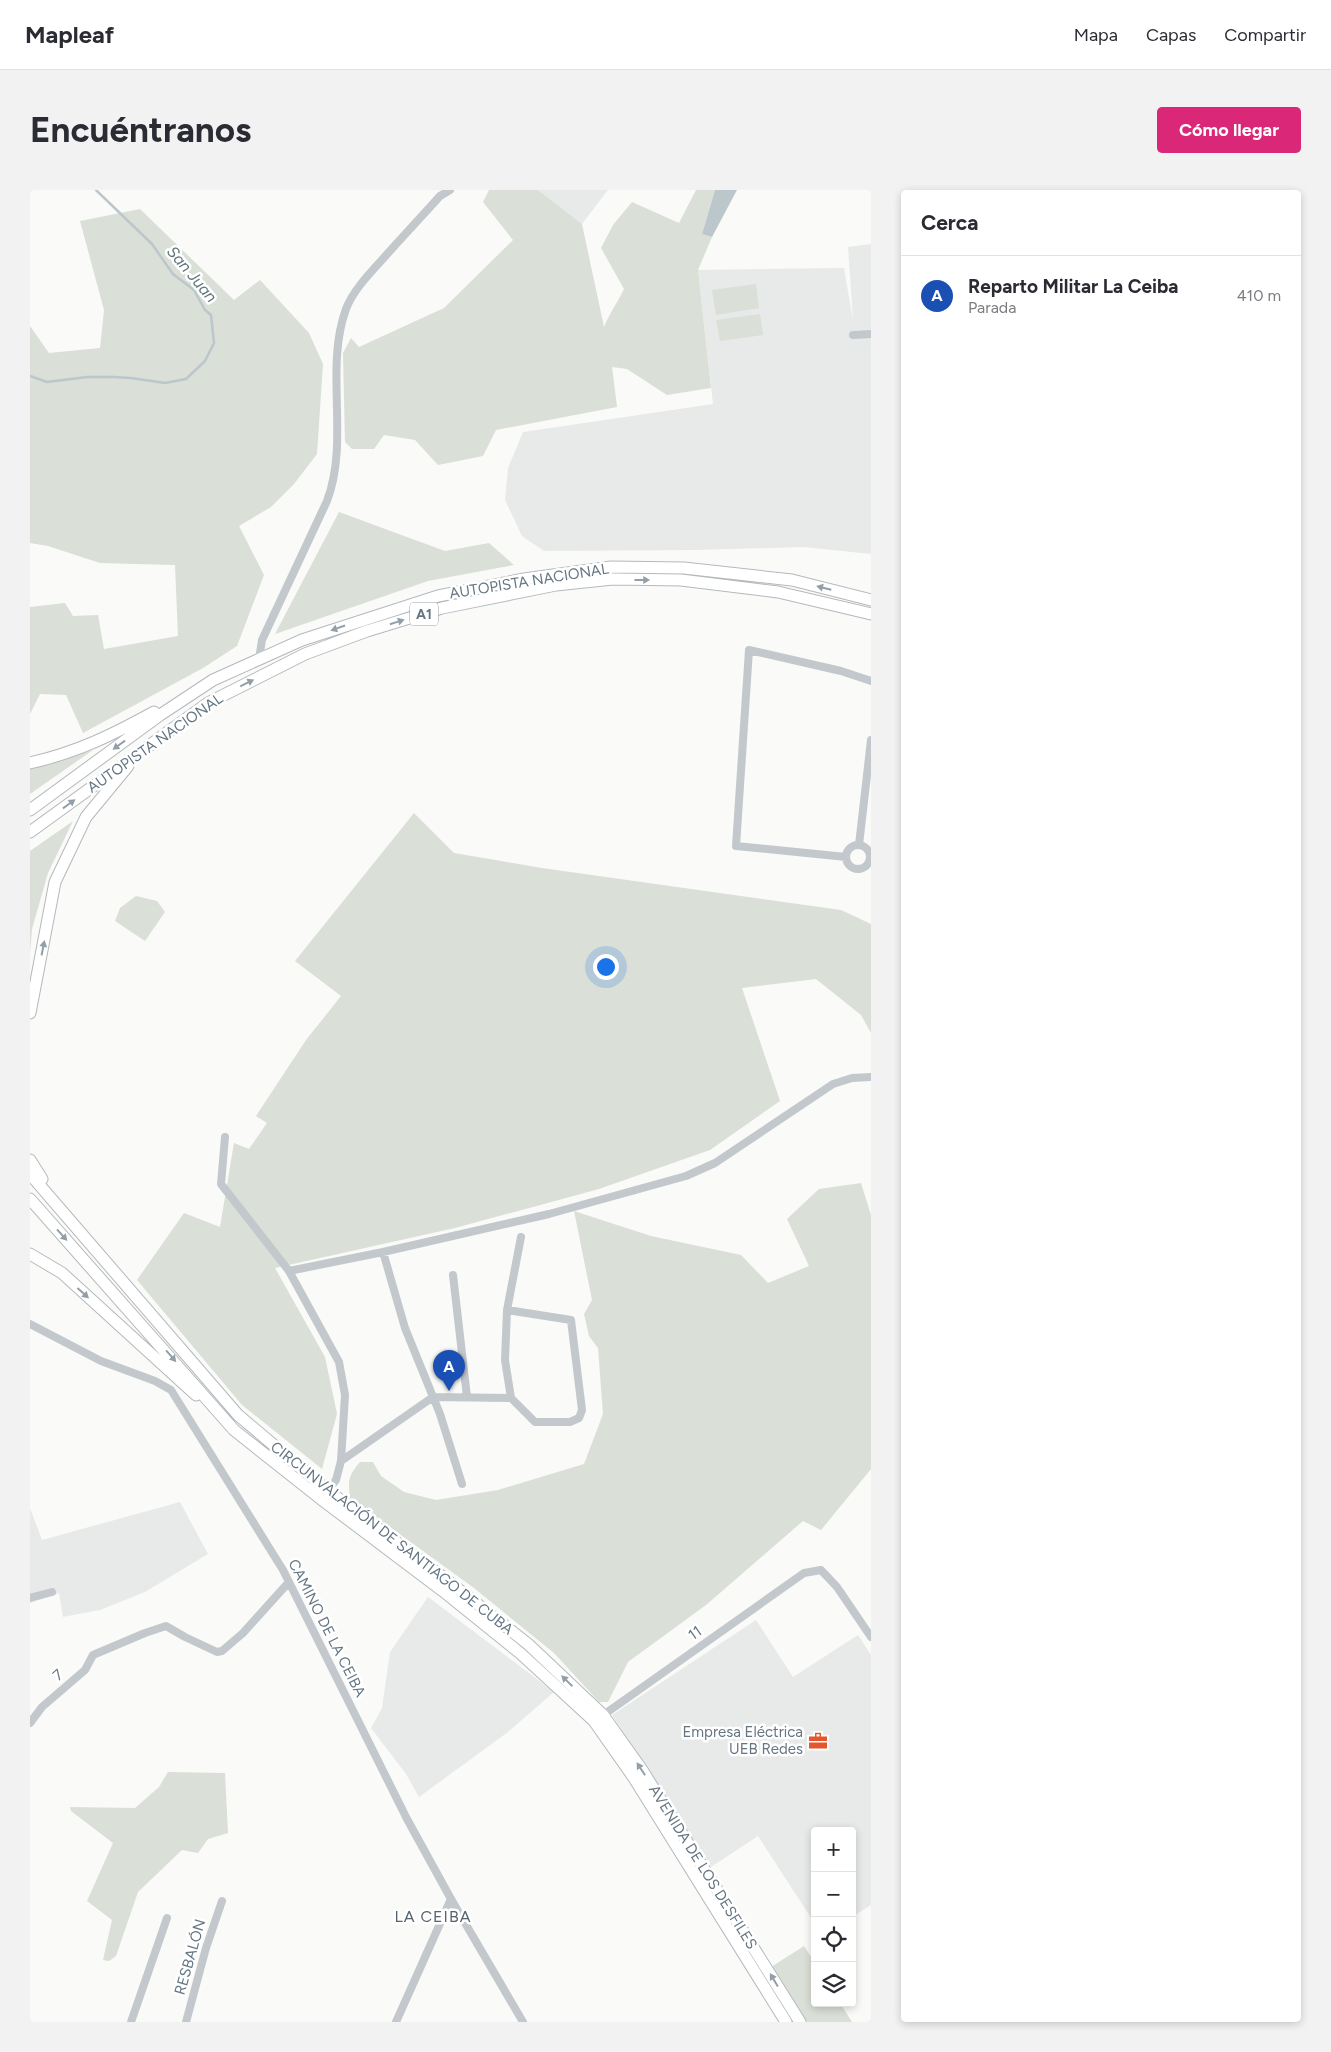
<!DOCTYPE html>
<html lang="es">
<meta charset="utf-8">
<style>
body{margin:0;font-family:Figtree,sans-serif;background:#f2f2f3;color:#2b2b33}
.controls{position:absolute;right:15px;bottom:15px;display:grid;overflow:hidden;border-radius:5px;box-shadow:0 2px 8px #0003}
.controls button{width:45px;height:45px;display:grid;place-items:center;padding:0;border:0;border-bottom:1px solid #e1e1e2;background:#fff;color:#2b2b33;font:25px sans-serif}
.you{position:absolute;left:575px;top:776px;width:18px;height:18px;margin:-12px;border:4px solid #fff;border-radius:50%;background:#1a73e8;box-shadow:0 0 0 8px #1a73e833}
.badge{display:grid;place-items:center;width:32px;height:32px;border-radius:50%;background:#db2777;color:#fff;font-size:16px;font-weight:700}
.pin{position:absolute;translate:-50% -41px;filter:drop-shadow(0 1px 2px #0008)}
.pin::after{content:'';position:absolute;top:26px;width:18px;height:15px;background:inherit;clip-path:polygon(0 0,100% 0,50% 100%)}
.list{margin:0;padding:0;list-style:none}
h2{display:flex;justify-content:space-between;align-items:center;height:65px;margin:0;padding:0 20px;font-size:21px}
h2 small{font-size:16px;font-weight:400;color:#7c7c81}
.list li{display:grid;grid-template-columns:32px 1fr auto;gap:15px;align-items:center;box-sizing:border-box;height:80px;padding:0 20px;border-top:1px solid #e1e1e2}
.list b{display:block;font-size:19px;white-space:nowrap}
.list p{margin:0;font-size:16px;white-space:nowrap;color:#7c7c81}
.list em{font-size:16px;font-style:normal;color:#7c7c81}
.icon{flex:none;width:28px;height:28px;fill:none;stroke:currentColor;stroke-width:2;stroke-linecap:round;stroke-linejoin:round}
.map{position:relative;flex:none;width:841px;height:1832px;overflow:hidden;border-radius:5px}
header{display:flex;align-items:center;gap:30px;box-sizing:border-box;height:70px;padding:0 25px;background:#fff;border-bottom:1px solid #e1e1e2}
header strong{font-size:24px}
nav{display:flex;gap:28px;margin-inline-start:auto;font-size:18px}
.intro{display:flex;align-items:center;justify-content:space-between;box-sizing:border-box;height:120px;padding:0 30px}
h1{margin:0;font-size:35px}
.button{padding:12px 22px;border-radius:5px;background:#db2777;color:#fff;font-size:18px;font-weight:700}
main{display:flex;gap:30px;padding:0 30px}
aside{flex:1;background:#fff;border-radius:5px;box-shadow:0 2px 8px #0003}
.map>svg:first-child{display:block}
.built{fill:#e8e9e9}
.green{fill:#dadfd7}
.water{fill:#bbc7cb}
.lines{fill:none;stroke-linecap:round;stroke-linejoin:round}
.stream{stroke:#bbc7cb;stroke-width:2.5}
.highway-casing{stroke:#b4b9bd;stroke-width:13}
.minor{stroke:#c3c8cc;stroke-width:8}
.highway{stroke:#fff;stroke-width:11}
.oneway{fill:#939fa8}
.labels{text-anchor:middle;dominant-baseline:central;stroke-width:5;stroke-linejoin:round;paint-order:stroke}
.shield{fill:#fff;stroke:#939fa8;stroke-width:1}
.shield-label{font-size:14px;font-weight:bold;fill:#657683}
.street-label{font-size:15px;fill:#657683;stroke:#fff}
.poi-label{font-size:15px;fill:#657683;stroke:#fff;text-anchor:end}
.water-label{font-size:16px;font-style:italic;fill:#60757c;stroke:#fff}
.neighbourhood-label{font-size:16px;letter-spacing:1px;fill:#57646e;stroke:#fff}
</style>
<header>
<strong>Mapleaf</strong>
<nav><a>Mapa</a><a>Capas</a><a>Compartir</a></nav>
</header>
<div class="intro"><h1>Encuéntranos</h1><a class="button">Cómo llegar</a></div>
<main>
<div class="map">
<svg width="841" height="1832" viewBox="0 0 841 1832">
<rect width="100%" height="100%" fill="#fafaf8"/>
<path class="built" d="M508 0H578L552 34Z
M841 54V364L774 357 666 360 514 361 492 346 475 310 478 278 493 242 683 214 668 80 814 78 823 130 818 57Z
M150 1312 178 1364 115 1402 70 1420 33 1427 29 1403 0 1413V1318L12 1350Z
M398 1407 524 1502 478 1542 389 1607 376 1584 341 1538 352 1518 360 1462Z
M726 1430 763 1487 828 1445 841 1465V1715L822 1727V1641H785V1734L728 1646 681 1677 582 1525Z"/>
<path class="green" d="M459 0H508L552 34 574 137C579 124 588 112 594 99L571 58 583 35 602 12 649 33 666 0H685L672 44 682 47 668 80 681 198 637 205 597 179 582 177 587 217 466 240 453 266 408 275 385 250 354 245 344 259H322L315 252 313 163 321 148 329 157 414 118 483 50 453 12Z
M110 19 204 110 230 90 279 143 293 174 287 264 264 294 241 317 209 336 234 385 207 456 173 478 53 543 36 505 10 504 0 524V417L35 413 43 426 68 425 74 459 148 446 145 375 70 373 18 356 0 353V136L19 163 70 158 74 120 50 31Z
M726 94 729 118 686 125 682 100Z
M730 124 733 145 690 151 686 130Z
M309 322 415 361 459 353 484 375 398 391 245 444Z
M63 560 0 604V579Z
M384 623 424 663 512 678 811 720 841 734V843L831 825 786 789 712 798 750 911 680 960 569 999 425 1038 245 1078 295 1167 307 1224 292 1279 212 1215 107 1090 154 1023 190 1037 204 953 219 959 237 933 226 926 276 850 311 806 265 771Z
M43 631 18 683 2 739 0 763V661Z
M106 706 127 711 135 722 115 751 85 731 90 718Z
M831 993 841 1025V1279L791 1340 773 1331 676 1415 598 1472 578 1512H569L524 1463 444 1398 320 1308C318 1290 318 1286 330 1272H343L351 1286 374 1302 406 1310 468 1300 554 1274 573 1224 568 1158 559 1146 554 1124 562 1110 544 1021 621 1046 711 1065 738 1093 779 1076 757 1029 789 999Z
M138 1582 195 1583 198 1643 178 1649 168 1663 152 1660 108 1702 86 1766 79 1771 73 1770 82 1730 57 1711 83 1653 41 1621 40 1617 105 1618 129 1597Z
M774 1756 785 1773V1813H810L822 1832H777L741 1777Z"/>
<path class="water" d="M685 0H707L682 47 672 44Z"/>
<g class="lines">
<path class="stream" d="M0 186 17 192 57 187H83L101 188 135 193 156 189 175 171 184 153 181 125 175 120 164 100 143 84 122 54 66 0"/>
<g class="highway-casing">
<path id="highway" d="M0 573C48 562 82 545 124 522
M0 620 130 525 183 490 272 450 408 406 494 389 581 377 654 378 762 390 841 410
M0 642 178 513 275 464 337 441 412 418 526 395 583 389 651 390 748 402 841 424
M0 823 25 692 56 627 98 576
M0 970 12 989
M0 984 208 1225 297 1300 418 1391 498 1454 573 1525 612 1580 770 1832
M0 1009 204 1240 291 1309 413 1401 490 1463 564 1531 604 1588 756 1832
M0 1064 32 1083 166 1205"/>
</g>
<path class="minor" d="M823 145 841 144
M229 469 232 450 297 311C320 250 294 179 316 119 324 98 344 79 359 62 376 43 393 25 410 6L420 0
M816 667a12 12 0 1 1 24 0a12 12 0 1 1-24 0Z
M829 655 841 550
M816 667 706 656 719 460 811 481 841 491
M195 947 191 994 259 1081 309 1172 315 1205 311 1271 306 1290 295 1304
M353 1062 375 1138 410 1224 432 1294
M259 1081 353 1062 519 1024 656 986 685 973 803 894 822 888 841 887
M423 1085 437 1207
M477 1120 541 1130 552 1220 549 1228 540 1232H505L481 1208 475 1170 477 1120 491 1047
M0 1134 71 1171 125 1191 141 1200 253 1380 377 1629 421 1709 493 1832
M311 1271 403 1207 481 1208
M0 1408 22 1402
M569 1528 774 1383 791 1380 807 1397 841 1447
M0 1533 12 1517 55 1480 63 1465 115 1443 136 1436 155 1447 187 1462 192 1461 213 1443 259 1392
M101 1832 137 1728
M156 1832 176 1758 192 1711
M366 1832 421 1709"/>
<use href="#highway" class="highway"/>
</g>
<defs><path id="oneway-solid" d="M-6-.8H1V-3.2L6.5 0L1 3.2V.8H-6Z" transform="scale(1.25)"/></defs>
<g class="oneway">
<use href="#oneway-solid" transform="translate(612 390)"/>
<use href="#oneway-solid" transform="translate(794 398) rotate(-166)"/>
<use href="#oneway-solid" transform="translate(367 432) rotate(-17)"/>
<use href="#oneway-solid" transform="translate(308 438) rotate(161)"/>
<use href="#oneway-solid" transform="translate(217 493) rotate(-26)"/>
<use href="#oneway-solid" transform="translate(89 555) rotate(144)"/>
<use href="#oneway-solid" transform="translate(39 614) rotate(-36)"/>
<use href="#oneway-solid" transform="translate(13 758) rotate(-79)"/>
<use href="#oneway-solid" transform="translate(32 1045) rotate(48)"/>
<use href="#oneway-solid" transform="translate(53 1103) rotate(42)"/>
<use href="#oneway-solid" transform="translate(141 1166) rotate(49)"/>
<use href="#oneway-solid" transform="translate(537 1491) rotate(-136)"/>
<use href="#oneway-solid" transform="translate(611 1579) rotate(-123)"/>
<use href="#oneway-solid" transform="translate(744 1790) rotate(-121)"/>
</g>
<defs>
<g id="office-bare" transform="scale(1.5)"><path d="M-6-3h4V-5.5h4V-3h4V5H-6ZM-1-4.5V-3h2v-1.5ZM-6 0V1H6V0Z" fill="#e4572e" stroke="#fff" stroke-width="2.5" paint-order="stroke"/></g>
</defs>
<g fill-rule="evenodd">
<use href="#office-bare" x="788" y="1551"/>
</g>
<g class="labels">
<rect class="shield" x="380" y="412.5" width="28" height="23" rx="4"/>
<g class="shield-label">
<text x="394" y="424">A1</text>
</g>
<g class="street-label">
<text transform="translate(499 391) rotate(-9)">AUTOPISTA NACIONAL</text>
<text transform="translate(125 553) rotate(-35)">AUTOPISTA NACIONAL</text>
<text transform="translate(362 1348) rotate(38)">CIRCUNVALACIÓN DE SANTIAGO DE CUBA</text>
<text transform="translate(297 1438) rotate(63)">CAMINO DE LA CEIBA</text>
<text transform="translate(665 1443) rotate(-35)">11</text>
<text transform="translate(28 1485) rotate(-41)">7</text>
<text transform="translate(673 1677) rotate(58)">AVENIDA DE LOS DESFILES</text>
<text transform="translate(160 1767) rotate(-74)">RESBALÓN</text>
</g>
<g class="poi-label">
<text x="773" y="1542">Empresa Eléctrica<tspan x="773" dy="17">UEB Redes</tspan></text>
</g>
<g class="water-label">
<text transform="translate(162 84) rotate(50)">San Juan</text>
</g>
<g class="neighbourhood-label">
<text x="403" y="1726">LA CEIBA</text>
</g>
</g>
</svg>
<div class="controls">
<button>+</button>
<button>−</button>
<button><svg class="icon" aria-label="locate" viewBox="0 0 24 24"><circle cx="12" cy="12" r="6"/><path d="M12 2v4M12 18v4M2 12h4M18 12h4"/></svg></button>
<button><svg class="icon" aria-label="layers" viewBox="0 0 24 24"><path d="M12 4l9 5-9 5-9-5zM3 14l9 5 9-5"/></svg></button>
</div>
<div class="you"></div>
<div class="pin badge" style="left:419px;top:1201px;background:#1a4fb4">A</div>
</div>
<aside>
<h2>Cerca<small></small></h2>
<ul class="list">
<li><span class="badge" style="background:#1a4fb4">A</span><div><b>Reparto Militar La Ceiba</b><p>Parada</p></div><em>410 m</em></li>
</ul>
</aside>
</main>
